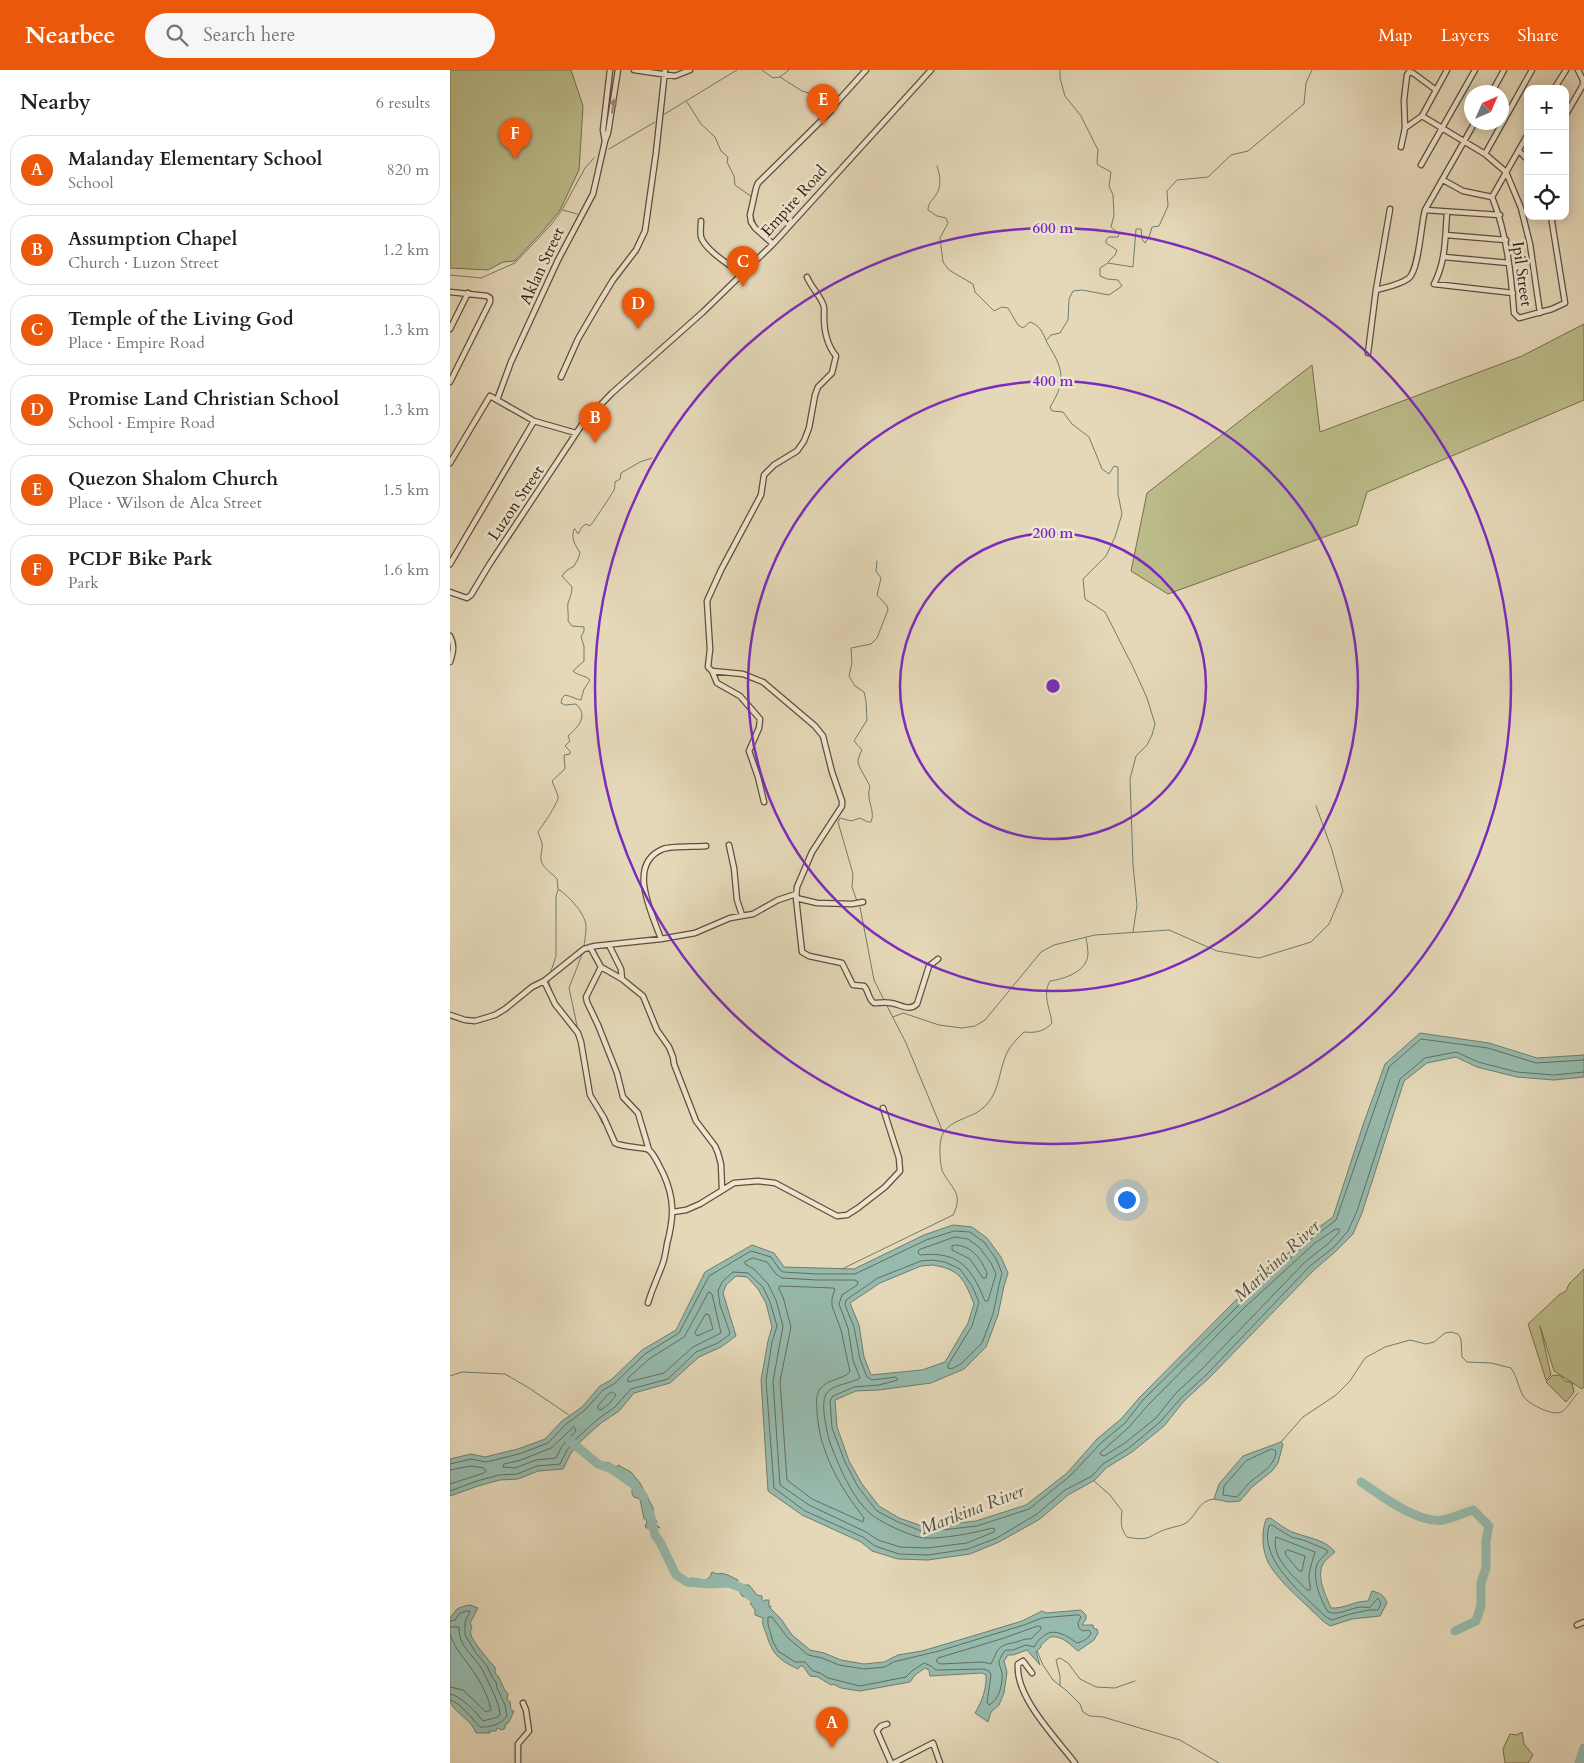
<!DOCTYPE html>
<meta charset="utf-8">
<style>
body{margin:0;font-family:Cardo,serif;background:#f6f6f6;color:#202124}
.controls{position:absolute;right:15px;top:15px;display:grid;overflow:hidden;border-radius:10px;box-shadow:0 2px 12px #0003}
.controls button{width:45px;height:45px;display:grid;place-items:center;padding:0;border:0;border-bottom:1px solid #e0e0e0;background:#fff;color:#202124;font:25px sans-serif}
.compass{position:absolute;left:1014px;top:15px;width:45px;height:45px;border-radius:50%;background:#fff;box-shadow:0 2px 12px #0003;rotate:45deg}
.you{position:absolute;left:676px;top:1129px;width:18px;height:18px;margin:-12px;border:4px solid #fff;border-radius:50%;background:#1a73e8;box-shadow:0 0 0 8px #1a73e833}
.badge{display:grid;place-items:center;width:32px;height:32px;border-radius:50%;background:#ea580c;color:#fff;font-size:16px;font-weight:700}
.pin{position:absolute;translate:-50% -41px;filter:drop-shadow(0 1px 2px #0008)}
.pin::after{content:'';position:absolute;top:26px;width:18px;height:15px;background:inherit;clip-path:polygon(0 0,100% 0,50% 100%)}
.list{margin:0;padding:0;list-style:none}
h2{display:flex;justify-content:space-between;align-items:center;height:65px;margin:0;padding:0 20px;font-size:21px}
h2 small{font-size:16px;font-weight:400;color:#757577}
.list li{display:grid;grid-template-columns:32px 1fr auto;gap:15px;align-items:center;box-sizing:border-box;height:70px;margin:0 10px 10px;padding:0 10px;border:1px solid #e0e0e0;border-radius:20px}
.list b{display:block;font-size:19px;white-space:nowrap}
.list p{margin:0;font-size:16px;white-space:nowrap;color:#757577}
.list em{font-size:16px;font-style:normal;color:#757577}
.icon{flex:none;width:28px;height:28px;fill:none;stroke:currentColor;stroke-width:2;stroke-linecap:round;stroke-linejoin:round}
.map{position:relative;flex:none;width:1134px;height:1693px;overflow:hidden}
header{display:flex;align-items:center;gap:30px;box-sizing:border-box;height:70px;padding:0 25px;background:#ea580c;color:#fff}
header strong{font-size:24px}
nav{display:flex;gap:28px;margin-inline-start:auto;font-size:18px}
.search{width:350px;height:45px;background:#f6f6f6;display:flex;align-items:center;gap:12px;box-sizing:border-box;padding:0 18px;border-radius:28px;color:#757577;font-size:19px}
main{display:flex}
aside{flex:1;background:#fff}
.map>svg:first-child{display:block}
.green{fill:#bcbc8a;stroke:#776e4d}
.water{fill:#96baad;stroke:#6e7d6e;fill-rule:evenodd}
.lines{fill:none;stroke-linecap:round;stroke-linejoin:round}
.shore{stroke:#646e5e;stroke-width:1}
.stream{stroke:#6e7d6e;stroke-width:1}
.river{stroke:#96baad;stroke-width:9}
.street-casing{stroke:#5f4f3a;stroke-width:7}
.street{stroke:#eee6d1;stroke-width:4.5}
.oneway{fill:#998d7a}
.ring{fill:none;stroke:#7b2cbf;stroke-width:2.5}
.labels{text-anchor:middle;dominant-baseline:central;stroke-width:5;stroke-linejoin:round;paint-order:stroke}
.street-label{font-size:16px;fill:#322110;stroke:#eee6d1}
.water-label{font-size:18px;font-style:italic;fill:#504f3f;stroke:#eee6d1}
.centre{fill:#7b2cbf;stroke:#eee6d1;stroke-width:2.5}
.ring-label{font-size:15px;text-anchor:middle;font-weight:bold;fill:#7b2cbf;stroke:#eee6d1;stroke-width:5;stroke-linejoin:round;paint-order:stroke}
</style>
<header>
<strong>Nearbee</strong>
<div class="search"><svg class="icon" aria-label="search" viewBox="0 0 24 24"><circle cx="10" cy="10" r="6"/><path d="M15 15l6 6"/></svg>Search here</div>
<nav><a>Map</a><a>Layers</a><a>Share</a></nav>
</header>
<main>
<aside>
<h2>Nearby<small>6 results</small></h2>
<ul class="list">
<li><span class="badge">A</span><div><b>Malanday Elementary School</b><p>School</p></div><em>820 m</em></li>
<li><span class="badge">B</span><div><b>Assumption Chapel</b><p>Church · Luzon Street</p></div><em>1.2 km</em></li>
<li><span class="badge">C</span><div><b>Temple of the Living God</b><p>Place · Empire Road</p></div><em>1.3 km</em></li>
<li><span class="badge">D</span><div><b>Promise Land Christian School</b><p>School · Empire Road</p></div><em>1.3 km</em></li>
<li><span class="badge">E</span><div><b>Quezon Shalom Church</b><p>Place · Wilson de Alca Street</p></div><em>1.5 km</em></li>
<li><span class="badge">F</span><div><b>PCDF Bike Park</b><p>Park</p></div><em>1.6 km</em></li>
</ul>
</aside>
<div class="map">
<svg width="1134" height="1693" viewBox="0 0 1134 1693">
<rect width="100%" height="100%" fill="#e5d8b8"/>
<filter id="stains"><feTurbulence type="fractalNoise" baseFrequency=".004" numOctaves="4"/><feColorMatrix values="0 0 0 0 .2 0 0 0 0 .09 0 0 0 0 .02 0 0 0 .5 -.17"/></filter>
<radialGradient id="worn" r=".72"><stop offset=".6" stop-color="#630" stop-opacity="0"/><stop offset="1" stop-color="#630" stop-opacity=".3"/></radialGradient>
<path class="green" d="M0 0H121L133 36 129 100 110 140 93 161 65 191 53 192 38 200 0 198Z
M1134 254V330L917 422 907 455 718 524 681 501 697 423 862 295 870 362 1072 286Z
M1134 1199V1317L1132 1319 1104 1301 1090 1256 1101 1305 1096 1310 1078 1254 1109 1225 1116 1221 1119 1214Z
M1103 1305 1111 1306 1115 1311 1122 1313 1124 1322 1116 1332 1096 1312Z
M1072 1662 1074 1674 1083 1685 1078 1693H1055L1053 1679 1060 1664 1067 1665Z"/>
<path class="water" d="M970 963 1039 973 1087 988 1134 985V1007L1104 1010 1067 1007 1027 997 1006 987 977 993 954 1011 912 1143 903 1164 886 1181 864 1200 760 1307 734 1331 714 1356 682 1382 656 1398 645 1410 618 1425 590 1449 549 1472 520 1484 478 1490 448 1489 422 1481 411 1472 352 1445 318 1421 311 1310 318 1271 322 1257 316 1233 308 1219 297 1207 286 1206 276 1215 273 1223 286 1266 271 1277 249 1287 220 1313 184 1323 169 1341 151 1353 131 1371 121 1383 113 1399 88 1401 68 1409 50 1410 28 1416 0 1426V1389L21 1384 35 1387 68 1379 95 1369 112 1351 132 1337 150 1316 161 1310 192 1280 226 1260 255 1202 302 1175 324 1183 334 1197 404 1199 474 1165 503 1155 522 1157 537 1168 551 1187 558 1203 554 1216 548 1245 536 1277 514 1299 481 1313 429 1320 406 1321 385 1330 387 1357 399 1391 412 1414 429 1436 449 1448 475 1457 526 1451 576 1435 617 1403 647 1369 671 1349 690 1327 786 1230 858 1165 883 1147 913 1055 935 994ZM482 1195C510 1199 514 1209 524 1234L518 1253 495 1292 472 1300 421 1305 414 1287 409 1255 400 1233 430 1213 471 1196Z
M831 1372 833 1374 828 1393 822 1401 802 1417 790 1431 779 1432 764 1429 769 1414 793 1386Z
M157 1392 167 1397 168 1395 181 1402 190 1413 203 1438V1445L207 1452 205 1453 210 1458 203 1455 199 1458H196L195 1455 197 1454 196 1449H194L190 1429 184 1427 182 1424V1420H187V1417L183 1412H178L172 1407V1404L171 1405 167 1400 155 1397Z
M820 1448C828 1453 836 1460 845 1463 859 1468 876 1470 885 1482 882 1485 875 1490 873 1494 866 1507 876 1526 881 1538 894 1539 904 1531 918 1531L922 1521C930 1523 934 1525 937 1533L930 1546 902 1549 880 1556 873 1551C857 1535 830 1513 819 1494 812 1481 811 1463 816 1449Z
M262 1502 267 1504C275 1502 279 1506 288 1510L287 1513 288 1512 290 1515H299L307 1525 312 1526V1532L315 1530H319V1537L321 1536 320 1538 331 1549 342 1565 360 1580 374 1583 391 1590 414 1594 434 1592 448 1585 472 1581 516 1568 572 1551 592 1541 596 1543 631 1540 636 1545V1549L632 1555H643L644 1559H647L648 1563 644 1570 628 1581C620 1575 613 1565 600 1567L591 1575V1577L586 1582 590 1595 577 1580 563 1585H558L554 1591 557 1602 554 1623 549 1635 541 1642 538 1652 525 1643C532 1632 537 1617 536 1605L532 1603 480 1606 479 1600 475 1598 465 1605 460 1612 410 1621 391 1618 383 1614 381 1615 368 1607 360 1606 353 1596H350L348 1599C328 1590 322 1583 316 1563 314 1558 312 1555 313 1548L305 1545V1540L300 1533H303V1526L296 1524 295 1527 292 1526 285 1513 266 1510 256 1516 251 1517 248 1512 241 1508 249 1509 253 1512 260 1507Z
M20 1535 28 1538 20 1553 22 1557C21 1559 20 1562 21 1565 22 1570 41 1594 45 1597V1603C52 1609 51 1617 58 1624L57 1629 60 1632 61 1640 64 1641 59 1652 55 1655V1658L52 1660 47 1658 46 1661H39L40 1663H26C22 1650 7 1645 0 1632V1548L7 1539C10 1537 15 1536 20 1535Z"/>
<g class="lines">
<path class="shore" d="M886 1159H889V1162L879 1173 855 1192 752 1299 726 1323 706 1348 675 1373 654 1386 651 1385 650 1383 679 1357 698 1335 794 1238 865 1173Z
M505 1167 518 1169 529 1177 541 1193 546 1204 538 1231H535C521 1197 509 1181 470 1185L468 1183 469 1180Z
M506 1175C522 1176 531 1189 537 1203L536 1208H533L520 1189 502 1180V1176Z
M303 1188 317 1192 326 1204 332 1208 367 1210H405L408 1212 407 1215 392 1225 389 1234 398 1258 403 1290 410 1308C401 1314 382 1314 376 1324 370 1334 377 1362 380 1373 389 1396 402 1429 422 1445 432 1453 462 1467 474 1468 492 1469 525 1463 542 1458L545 1459 544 1462 517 1473 477 1478 450 1477 428 1470 416 1462 359 1435 330 1415 323 1311 333 1256 326 1230 318 1214 304 1199 295 1194V1192Z
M330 1216 383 1218 385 1219 382 1228V1236L391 1260 400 1302C392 1310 377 1309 370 1319 365 1326 367 1334 367 1341 369 1382 390 1417 414 1448L413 1452 362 1429 337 1410 330 1311 341 1257 333 1227 329 1219Z
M259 1222 262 1224 271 1263 243 1277 214 1303 178 1312V1308L199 1289 234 1267Z
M256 1244 259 1245 263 1259 247 1266 245 1263Z
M163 1322 166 1325 160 1333 151 1340 148 1339V1336L157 1325Z
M124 1357 126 1361 112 1376 106 1388 86 1390 65 1398 53 1397 54 1394 71 1390 101 1378Z
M822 1379 826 1381C825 1398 808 1404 798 1414 794 1418 791 1423 787 1427L773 1425 774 1416 796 1391Z
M0 1394 21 1389 36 1392 69 1384 98 1373 116 1354 135 1340 153 1320 164 1314 195 1284 229 1263 259 1206 301 1181 321 1187 330 1200 333 1202 367 1204H405L476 1170 504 1161 520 1162 534 1172 546 1189 552 1203 549 1215 543 1244 532 1273 511 1294 501 1299 498 1298V1295L522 1256 529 1232 522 1216 510 1199 495 1192 482 1190 471 1191 428 1208 396 1230 395 1235 404 1257 410 1289 417 1307 422 1310 446 1307 448 1310 429 1315 404 1317 383 1326 380 1331 382 1358 395 1392 408 1417 427 1441 448 1452 474 1462 527 1456 579 1439 620 1406 651 1373 675 1353 693 1330 790 1234 861 1169 886 1150 939 997 971 969 1038 978 1086 993 1134 990
M0 1400 21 1396 34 1398 36 1400 34 1403 0 1414
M0 1421 27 1411 49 1405 67 1404 87 1396 110 1394 117 1380 127 1368 148 1349 165 1337 181 1319 218 1309 246 1282 268 1273 279 1265 280 1263 270 1235 268 1221 272 1212 283 1202 298 1203 313 1217 320 1232 327 1256 322 1272 316 1310 324 1418 355 1441 413 1467 425 1476 449 1484 478 1485 518 1479 547 1468 587 1444 615 1420 642 1406 653 1394 679 1378 710 1352 731 1328 757 1304 860 1196 883 1178 898 1161 907 1141 950 1009 975 988 1006 982 1028 992 1067 1002 1104 1005 1134 1002
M822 1455 841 1467 856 1471 877 1480V1483C874 1486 870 1489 868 1492 861 1507 870 1529 878 1542 892 1547 905 1533 919 1538L928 1528 931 1533 928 1540H919L900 1544 882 1550 876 1547C855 1526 808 1490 819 1456Z
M826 1467 865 1482C863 1490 859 1499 859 1508 859 1512 861 1516 860 1520H857C844 1507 820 1487 826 1467Z
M838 1480 855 1486 852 1501H849L836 1485 835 1482Z
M629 1545 631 1547 628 1553 629 1558 633 1561 639 1560 641 1563C640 1568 632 1572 627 1573 609 1560 597 1556 584 1577L576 1575 563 1580H556L553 1583 549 1591C549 1595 551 1599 552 1603 553 1614 549 1630 539 1635L537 1632 541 1605 539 1601 534 1599 486 1600 481 1596 474 1593 462 1601 456 1607 410 1616 378 1608 370 1603 363 1601 355 1592H345L328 1581 323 1572 318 1554V1547H322L338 1568 358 1585 372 1588 389 1595 414 1599 435 1597 443 1592 489 1581 574 1555 592 1548Z
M0 1551 5 1550 9 1544 16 1541H20L15 1552V1565L26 1583 37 1596 42 1607 46 1612 47 1618 55 1635 57 1646C52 1654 39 1658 30 1657 23 1650 10 1632 0 1630
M588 1556 591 1557V1559L581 1569C574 1568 569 1572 562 1573 546 1576 548 1581 541 1594L533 1592 490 1594 486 1591 488 1588 551 1569Z
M0 1557H9C9 1579 24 1584 33 1601 39 1614 49 1631 50 1644L48 1647 33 1651C26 1642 10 1625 0 1624
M0 1564C2 1569 4 1574 7 1579 20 1597 37 1617 41 1640L36 1642 13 1620 0 1617"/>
<path class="stream" d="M312 0 323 8 330 7 352 21 359 23 364 29 366 36 373 44
M610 0V8L615 26 631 46 648 80 647 92 648 95 661 102 659 116 663 125 664 145 661 157 669 164 668 167H659L656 170V173L667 180 665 185 658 192
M330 7 339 0
M237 32 251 54 265 67 271 81 278 87 277 92 284 106 285 115 302 127
M213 45 287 0
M159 79 205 52
M487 96C490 105 492 116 486 125 482 131 478 133 478 140L487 146 496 148 498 153 490 168 493 192 499 200 523 214 525 222 544 241 552 237 558 238 568 255 573 258 580 252C589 255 592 261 596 270
M113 140 127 144
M302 142 306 155
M0 205 31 208 65 193 100 156 112 140 135 98 144 88
M407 831 402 817 403 804 388 752 390 748 401 751 410 748 418 752H421C426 740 415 729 420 717 418 711 408 696 408 692 408 688 410 684 412 680L404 671 417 650 416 631 414 622 405 616 399 606 402 593 401 578 421 574 427 568 438 540 437 536 427 525 431 508 426 501 427 491
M410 837 424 910 434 930
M683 862 687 835 683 795 680 709 686 686 697 675 702 665 705 654 697 628 683 597 655 542 635 529 633 509 656 486 665 467 672 444 668 424V397L664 396 659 404 652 399 639 367 622 354 613 342 602 341 600 337C618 309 612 297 596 271L601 265 610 263 618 250 619 229 623 221 632 220 659 225 672 216 668 210 657 209 650 206V198L658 193 683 197 686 159H691L692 169 695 173 699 167 702 157 709 156 718 136 717 121 727 110 758 107 781 85 798 81 854 34 856 13 862 0
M134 878C134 872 136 865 136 858 137 845 119 826 108 819L107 809C102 803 93 799 91 790 90 785 93 779 92 773 91 769 89 766 88 762 92 756 110 731 108 726 107 722 104 717 102 711L115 699 114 685 120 684V681L115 676 120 671 118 666C128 657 139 646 126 634L115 635 111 633 112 628 115 625C121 626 125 629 131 630L134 619 140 610C135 605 128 606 123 601L134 591V576L131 567 134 561V557L122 556 118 551C119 545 117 539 118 533 120 527 122 524 122 517L112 506 116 501 124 496 128 489 130 483C125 474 121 470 124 459H125L128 464 132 457 136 454 140 456C142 454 162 424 164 420 165 417 165 416 165 412L170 409 171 403 190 392 202 388
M100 904 106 886V826L108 820
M98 910 105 930
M436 934 456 973 493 1062
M443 947 453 943 489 955 512 958 525 956 535 950 591 882 604 875 645 865 719 860 767 881 809 888 861 872 879 854 893 821 882 780 866 736
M128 960 119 918 133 882
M146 1039 152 1053 156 1057
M392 1199 503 1145C515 1122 499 1117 492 1100 490 1092 489 1077 491 1069 496 1049 520 1050 533 1038 551 1023 548 998 559 979 563 973 569 967 574 962 585 963 594 962 602 953 600 938 592 925 600 911 614 909 637 902 638 884 638 879 637 873 636 868
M0 1306 12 1302 55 1304 79 1318 119 1345
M831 1372 853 1347 886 1325 900 1311 915 1288 935 1277 960 1270 976 1274 984 1272 995 1263 1001 1262 1008 1264 1011 1269 1012 1287 1017 1292 1041 1293 1061 1298C1068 1308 1068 1318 1074 1327 1079 1334 1105 1348 1113 1341 1117 1338 1124 1327 1128 1323
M644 1411 660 1425 672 1441C671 1452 670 1458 677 1467 702 1472 698 1465 717 1459 723 1457 731 1456 736 1453 746 1447 748 1430 764 1429
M587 1581 593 1595 603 1610 617 1621 630 1634 633 1642 640 1646 653 1647 730 1670 769 1693
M610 1616V1606L606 1590 610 1588 618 1593 630 1609 646 1617 665 1618 685 1611"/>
<path class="river" d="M120 1371 148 1394 162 1399 183 1414 194 1427
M911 1412C930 1425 970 1455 993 1450 1003 1448 1013 1443 1023 1440L1039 1456 1036 1470V1498L1031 1513V1536L1026 1551 1005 1561
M200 1444 205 1465 210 1472 226 1505 237 1512 259 1514 279 1513 292 1518 311 1536
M1129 1693 1134 1678"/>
<g class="street-casing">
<path id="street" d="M184 0 225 6 240 0
M1104 19 1116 0
M1042 22 1054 0
M972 46 1035 84 1056 102 1071 138 1080 174 1090 243
M1115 46 1133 15V10L1128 0
M955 58 972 46 997 0
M1078 64 1042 127C1057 164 1061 204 1064 243L1069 248 1102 239 1115 233 1101 146
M155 71 153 60 160 0
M951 77 955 58 954 30 957 5 959 2 963 3 986 20
M1069 81 1078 90
M1035 84 1082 0
M971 95 1025 0
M993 110 1013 121 1042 127
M975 140 1050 145
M997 143C995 168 996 191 984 214L1063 223
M251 151C251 156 250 162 251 167 255 180 281 196 292 204
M996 165 1056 170
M323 174 305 158 301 152 300 145 306 118 308 113 380 42 387 32 416 0
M994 187 1059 193
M357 207C361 217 369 224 373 234 375 238 374 241 374 246 374 260 377 275 386 286L382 303 368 317 365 325 359 358 354 371 347 381 324 395 314 405 311 425 271 500 257 531 260 579 258 597 262 601 293 604 313 612 365 656 373 666 382 702 392 731V736L362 782 347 817 346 828 352 882 359 886 392 893 403 915 414 916C419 921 418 929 424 933 430 933 435 932 441 933 450 934 459 942 467 934L479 896 488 889
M926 220C937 217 950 215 959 208 969 199 971 154 975 140L1025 52
M0 222 37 226 40 228V232L0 312
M0 259 18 223
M918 283 926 220 940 139
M111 307 128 269 149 233 163 210 186 180 195 161 206 83 215 0
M47 330 61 292 108 190 143 124 155 71 158 63 168 0
M0 393 40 326 84 351 126 363
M0 494 84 351
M0 522 17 528 21 525 39 495 133 353 162 323 253 242 323 174 481 0
M0 566C5 575 3 583 0 592
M262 601 267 613 290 626 310 649 309 658 299 681 308 707 314 732
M279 775 284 798 287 830 292 845
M346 828 367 833 402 834 413 832
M211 869C202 843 176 794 213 779 222 776 245 777 256 776
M159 875 171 899 172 909
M140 877 151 897 172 909 193 926 207 960 219 977 223 987 224 994 246 1051 265 1076 268 1083 271 1094 272 1119
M151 897 136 927 137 932 148 955 167 1003 173 1027 188 1043 199 1080
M94 911 105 934 128 963 131 972 140 1025 154 1048 165 1073C175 1078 195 1077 199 1080 205 1085 209 1096 213 1103 225 1129 224 1147 217 1174 216 1180 215 1187 213 1193 208 1207 202 1219 198 1233
M0 945 15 950 25 951 45 945 55 939 82 917 94 911 134 879 145 876 211 869 245 863 280 848 303 844 328 830 346 824
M223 1142 236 1140 250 1134 284 1113 308 1111 325 1113 387 1146 397 1145 408 1138 435 1117 450 1101 449 1088 433 1038
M1127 1555 1134 1552
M582 1603 573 1591 568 1594C565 1627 606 1668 625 1693
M437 1654 431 1656 427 1661 441 1693
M68 1693V1674L79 1661 76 1640 73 1633
M444 1693 483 1673 490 1693"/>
</g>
<use href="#street" class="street"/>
</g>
<defs><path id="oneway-solid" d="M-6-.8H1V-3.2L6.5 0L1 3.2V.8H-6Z" transform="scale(1.25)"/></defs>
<use class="oneway" href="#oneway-solid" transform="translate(163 36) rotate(-82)"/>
<g class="ring">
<circle cx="603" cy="616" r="153"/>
<circle cx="603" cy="616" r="305"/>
<circle cx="603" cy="616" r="458"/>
</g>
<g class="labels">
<g class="street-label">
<text transform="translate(344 131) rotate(-48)">Empire Road</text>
<text transform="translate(92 196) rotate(-65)">Aklan Street</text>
<text transform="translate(1072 204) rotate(82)">Ipil Street</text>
<text transform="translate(66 433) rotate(-56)">Luzon Street</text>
</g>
<g class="water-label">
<text transform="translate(827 1191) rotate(-43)">Marikina River</text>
<text transform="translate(522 1440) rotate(-21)">Marikina River</text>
</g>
</g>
<circle cx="603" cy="616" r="8" class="centre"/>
<g class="ring-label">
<text x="603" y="163">600 m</text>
<text x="603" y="316">400 m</text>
<text x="603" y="468">200 m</text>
</g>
<rect width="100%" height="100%" filter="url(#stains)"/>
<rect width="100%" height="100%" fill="url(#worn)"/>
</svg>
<div class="controls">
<button>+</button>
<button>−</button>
<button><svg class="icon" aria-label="locate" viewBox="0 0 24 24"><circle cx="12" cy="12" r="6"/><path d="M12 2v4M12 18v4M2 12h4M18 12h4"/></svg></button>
</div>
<svg class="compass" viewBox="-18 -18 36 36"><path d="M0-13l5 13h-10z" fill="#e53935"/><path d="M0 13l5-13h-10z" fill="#757577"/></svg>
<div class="you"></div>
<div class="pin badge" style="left:382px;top:1678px">A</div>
<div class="pin badge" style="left:145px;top:373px">B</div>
<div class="pin badge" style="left:293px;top:217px">C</div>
<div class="pin badge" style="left:188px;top:259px">D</div>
<div class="pin badge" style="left:373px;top:55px">E</div>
<div class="pin badge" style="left:65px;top:89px">F</div>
</div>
</main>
